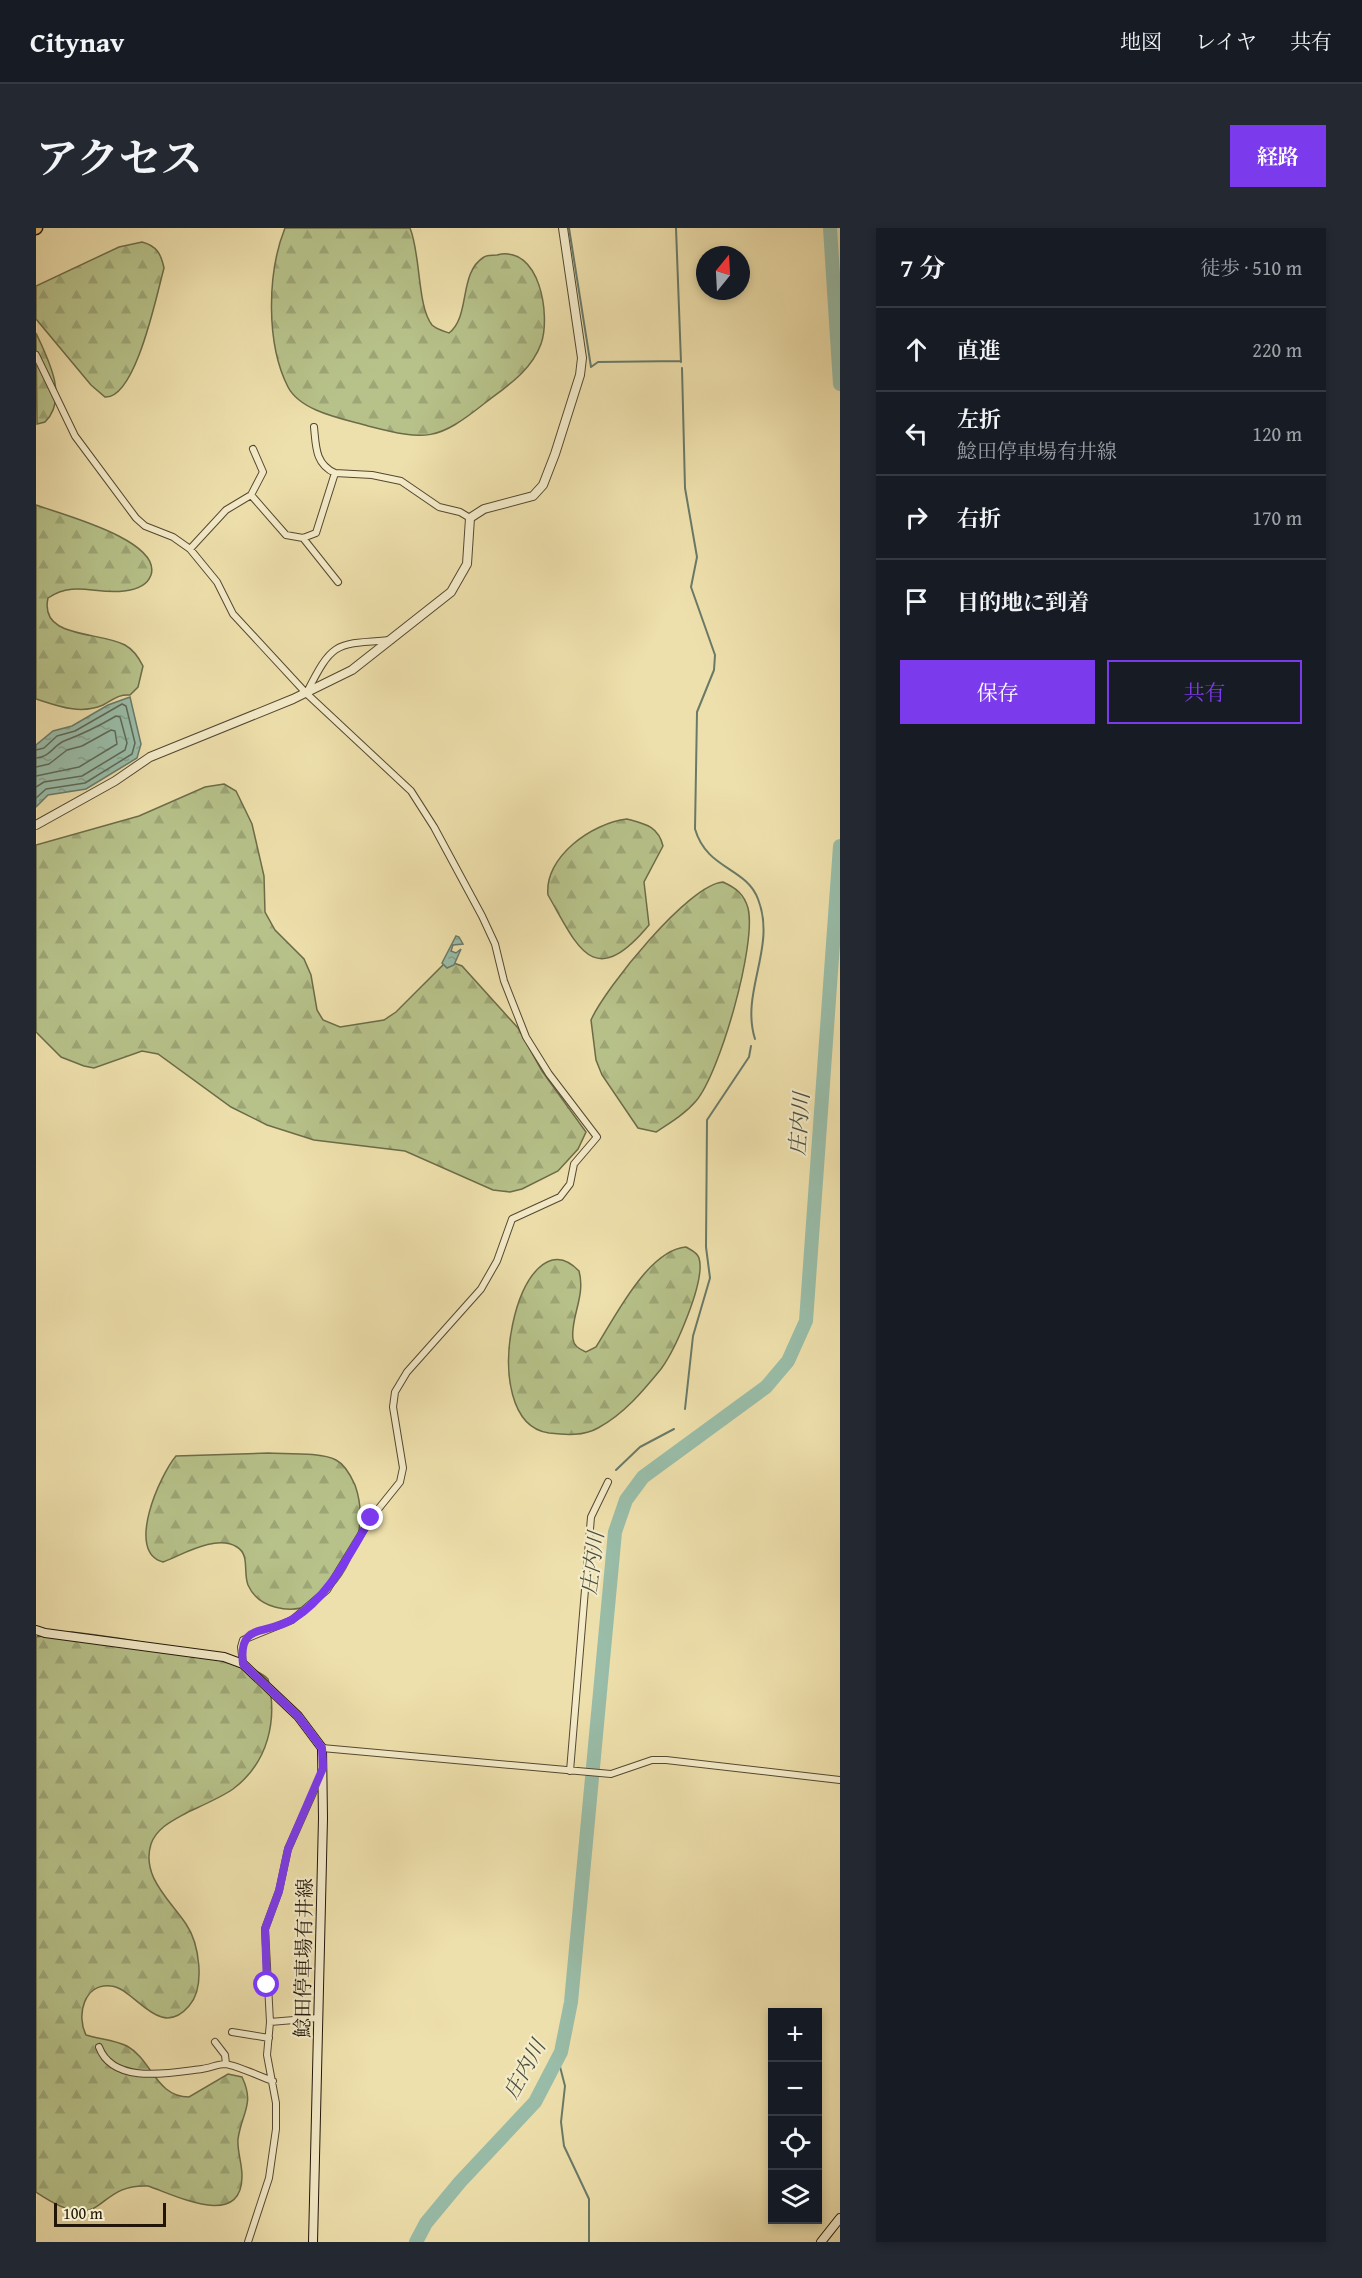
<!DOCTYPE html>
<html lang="ja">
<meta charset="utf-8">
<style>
body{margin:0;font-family:"Gentium Book Plus","Noto Serif JP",serif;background:#242831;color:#f1f3f6}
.controls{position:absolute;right:18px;bottom:18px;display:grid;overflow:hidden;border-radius:0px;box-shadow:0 3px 9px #0003}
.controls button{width:54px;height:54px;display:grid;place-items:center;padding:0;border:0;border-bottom:2px solid #363941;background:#171b24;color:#f1f3f6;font:30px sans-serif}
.compass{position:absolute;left:660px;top:18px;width:54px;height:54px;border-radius:50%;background:#171b24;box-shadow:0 3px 9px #0003;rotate:18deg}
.scale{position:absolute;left:18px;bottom:15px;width:112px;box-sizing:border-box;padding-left:6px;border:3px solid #211508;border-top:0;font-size:16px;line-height:21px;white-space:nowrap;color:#211508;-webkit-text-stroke:4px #f4ebc9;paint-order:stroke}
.stop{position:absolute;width:18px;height:18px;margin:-14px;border:4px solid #7c3aed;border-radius:50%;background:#fff}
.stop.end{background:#7c3aed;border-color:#fff;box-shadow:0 2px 6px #0008}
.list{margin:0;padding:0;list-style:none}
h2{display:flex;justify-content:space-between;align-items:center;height:78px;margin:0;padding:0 24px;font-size:26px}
h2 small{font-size:20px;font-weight:400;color:#9ea1a6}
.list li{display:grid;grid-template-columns:39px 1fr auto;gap:18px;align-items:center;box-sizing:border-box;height:84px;padding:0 24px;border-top:2px solid #363941}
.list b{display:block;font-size:22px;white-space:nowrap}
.list p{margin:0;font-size:20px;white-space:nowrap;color:#9ea1a6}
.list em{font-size:20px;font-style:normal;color:#9ea1a6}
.actions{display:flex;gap:12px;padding:18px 24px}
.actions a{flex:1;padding:14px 0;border:2px solid #7c3aed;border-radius:0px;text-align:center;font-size:21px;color:#7c3aed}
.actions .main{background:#7c3aed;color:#fff}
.icon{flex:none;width:33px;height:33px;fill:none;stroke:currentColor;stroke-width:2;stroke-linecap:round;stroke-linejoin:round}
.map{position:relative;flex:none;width:804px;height:2014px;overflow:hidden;border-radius:0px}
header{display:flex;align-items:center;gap:36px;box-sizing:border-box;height:84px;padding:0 30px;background:#171b24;border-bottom:2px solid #363941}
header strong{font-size:28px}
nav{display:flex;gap:33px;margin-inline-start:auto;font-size:21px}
.intro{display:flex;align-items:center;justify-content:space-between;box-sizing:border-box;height:144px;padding:0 36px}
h1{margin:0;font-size:42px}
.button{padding:15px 27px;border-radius:0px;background:#7c3aed;color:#fff;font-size:21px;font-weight:700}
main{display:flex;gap:36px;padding:0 36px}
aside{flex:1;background:#171b24;border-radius:0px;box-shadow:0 3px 9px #0003}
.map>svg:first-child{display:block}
.forest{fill:url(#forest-firs);stroke:#6c6c49;stroke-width:1.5}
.water{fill:url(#water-ripples);stroke:#697a69;stroke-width:1.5}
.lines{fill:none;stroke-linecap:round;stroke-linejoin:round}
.shore{stroke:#5d6958;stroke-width:1.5}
.stream{stroke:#697a69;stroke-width:2}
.river{stroke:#99bda9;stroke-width:14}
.minor-casing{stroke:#544831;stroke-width:8}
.tertiary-casing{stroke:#544831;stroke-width:10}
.secondary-casing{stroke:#211508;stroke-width:10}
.trunk-casing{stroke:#211508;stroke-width:13}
.minor{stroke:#f4ebc9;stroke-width:6}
.tertiary{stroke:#f4ebc9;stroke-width:8}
.secondary{stroke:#f4ebc9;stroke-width:8}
.trunk{stroke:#e7c076;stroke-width:10}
.route{stroke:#7c3aed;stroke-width:8}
.labels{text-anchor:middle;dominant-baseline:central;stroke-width:4.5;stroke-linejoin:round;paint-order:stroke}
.street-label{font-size:20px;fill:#211508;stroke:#f4ebc9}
.water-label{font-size:21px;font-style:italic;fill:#4b5040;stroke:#f4ebc9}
</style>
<header>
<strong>Citynav</strong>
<nav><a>地図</a><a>レイヤ</a><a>共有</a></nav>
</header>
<div class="intro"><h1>アクセス</h1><a class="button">経路</a></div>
<main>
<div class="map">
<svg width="804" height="2014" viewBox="0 0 804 2014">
<defs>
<pattern id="forest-firs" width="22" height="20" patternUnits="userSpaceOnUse" patternTransform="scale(1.5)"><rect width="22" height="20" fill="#b7c28a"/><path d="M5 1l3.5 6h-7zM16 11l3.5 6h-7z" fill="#9da676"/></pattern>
<pattern id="water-ripples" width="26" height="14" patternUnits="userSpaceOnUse" patternTransform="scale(1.5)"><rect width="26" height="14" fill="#99bda9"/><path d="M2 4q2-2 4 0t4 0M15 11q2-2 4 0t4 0" fill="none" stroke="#84a290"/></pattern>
</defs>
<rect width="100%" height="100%" fill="#eee0ac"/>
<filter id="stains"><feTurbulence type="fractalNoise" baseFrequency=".00333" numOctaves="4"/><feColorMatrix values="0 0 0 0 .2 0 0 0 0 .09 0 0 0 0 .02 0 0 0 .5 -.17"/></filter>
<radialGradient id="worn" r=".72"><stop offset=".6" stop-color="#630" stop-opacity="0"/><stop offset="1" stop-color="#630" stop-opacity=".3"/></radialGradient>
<path class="forest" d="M249 0H374C385 27 381 78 396 97 400 101 407 103 413 105 435 88 422 45 448 29 451 27 458 27 461 27 504 16 515 88 505 116 495 143 471 158 449 175 401 213 391 213 332 198 308 191 265 184 252 159 230 116 231 45 249 0Z
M106 14C121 18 125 26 128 40 121 65 100 171 69 169L55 157 0 91V58L83 19Z
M0 105C12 131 33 170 9 194L1 196Z
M0 277C24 286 126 312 115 347 111 358 98 362 88 363 60 367 38 352 12 370 3 411 63 403 89 417 98 422 103 430 107 438L102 459 94 467C82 466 77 472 67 477 44 487 22 478 0 471Z
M188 556 200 563 216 596 228 648 229 684 239 702 268 731 275 747 281 782 287 792 304 799 348 792 360 784 409 735 415 734 426 738 482 800 506 843 550 904 542 921 522 943 486 961 474 964 457 962 369 923 278 912 231 897 195 879 122 826 106 823 58 840 48 838 25 829 0 804V617L103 588 169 559Z
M591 591C609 596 622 598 627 618L608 654 613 697C557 764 542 719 512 667 508 629 556 595 591 591Z
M687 654C700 660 708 666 712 680 721 715 684 845 660 873 649 886 634 895 620 904L602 900 566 847 560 832 555 792C569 760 653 656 687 654Z
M650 1019C655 1022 661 1024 663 1030 670 1053 639 1122 625 1141 607 1163 588 1186 562 1200 548 1208 530 1207 513 1205 435 1194 484 980 543 1043 550 1068 534 1090 537 1111 538 1119 544 1121 550 1124L560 1119C579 1089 612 1022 650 1019Z
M232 1225C249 1226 286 1224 300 1232 308 1236 315 1248 319 1257 334 1299 314 1353 275 1376 255 1387 222 1380 212 1357 207 1344 214 1327 201 1319 180 1306 146 1327 127 1334 89 1324 124 1247 140 1228Z
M36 1404C72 1408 210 1428 232 1451 242 1492 232 1535 197 1561 184 1570 167 1577 152 1584 138 1592 121 1599 115 1616 105 1648 133 1671 150 1696 163 1715 170 1759 153 1778 123 1813 99 1760 75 1758 48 1755 40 1787 50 1807 63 1811 79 1812 91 1818 116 1832 120 1869 153 1869L192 1846 206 1849C219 1876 206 1884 202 1911 201 1923 206 1935 206 1948 206 2002 139 1967 112 1958 56 1955 71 2012 0 1964V1409Z"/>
<path class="water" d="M94 469 105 516 101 530 50 561 12 567 0 579V517L17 503 36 498 72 477Z
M420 708 423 709 427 716 417 717 415 723 420 725 425 721 418 737 411 740 406 735Z"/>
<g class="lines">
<path class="shore" d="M0 522 8 520 21 508 39 503 86 476 90 478 99 515 96 526 49 555 10 561 0 570
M0 530C14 529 17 518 28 513 47 506 63 498 80 488L84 489 91 515 89 522 46 548 8 554 0 559
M0 539 13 536 31 522 46 518 75 502 79 503 81 516 43 539 0 548"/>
<path class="stream" d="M533 0 555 139 562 134 645 133
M640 0 645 134
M646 140 649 260 661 329 655 359 679 427 678 442 661 484 659 601C671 642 710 639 722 671 741 719 704 764 719 811
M649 1181 657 1108 674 1050 670 1019 671 892 713 829 715 818
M580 1242 604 1219 638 1201
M522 1831 529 1858 525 1894 528 1918 553 1971V2014"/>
<path class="river" d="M794 0 804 156
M380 2014 390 1995 424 1954 499 1874 525 1824 535 1774 579 1304 590 1272 607 1249 730 1159 752 1133 770 1093 804 618"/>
<g class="minor-casing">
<path id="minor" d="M0 127 39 208 100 290 109 298 137 309 154 321 181 354 197 386 270 465 375 563 398 599 446 688 459 716 468 753 490 809 513 846 561 909 538 936 534 956 524 969 476 991 461 1033 445 1061 371 1144 359 1164 357 1179 367 1240 364 1254 335 1290 291 1362 256 1392 207 1412 205 1419 207 1436
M278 199C280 218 279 236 299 245
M215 267 227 244 217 221
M267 310 302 354
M154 321 190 282 215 267 250 307 267 310 280 305 299 245 336 247 365 253 403 279 424 284 434 290
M271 464C297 413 299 416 355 412
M286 1520 575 1546 616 1532H630L804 1552
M534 1543 555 1289 572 1254
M234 1794 282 1790
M196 1804 233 1810
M179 1814 189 1827 190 1836
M63 1819C77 1857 134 1845 166 1841 174 1840 182 1836 189 1836 200 1837 225 1849 237 1853
M212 2014 233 1950 240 1901V1875L231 1827 234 1794 229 1701 243 1663 252 1621 285 1547"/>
</g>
<g class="tertiary-casing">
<path id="tertiary" d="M0 597 79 553 114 529 257 471 316 442 415 364 431 336 434 290 448 281 497 268 507 257 519 226 544 147 546 130 527 0"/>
</g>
<g class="secondary-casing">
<path id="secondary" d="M0 1402 9 1405 188 1429 207 1436 262 1488 286 1520 287 1590 277 2014
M785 2014 804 1990"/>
</g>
<g class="trunk-casing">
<path id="trunk" d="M0 1 1 0"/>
</g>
<use href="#minor" class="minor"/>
<use href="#tertiary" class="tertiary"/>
<use href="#secondary" class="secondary"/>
<use href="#trunk" class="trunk"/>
</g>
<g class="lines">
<path class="route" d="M231 1757 229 1701 243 1663 252 1621 287 1540 286 1520 262 1488 207 1436C202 1393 230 1408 257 1391 294 1368 313 1326 335 1290"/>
</g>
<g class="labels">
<g class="street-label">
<text transform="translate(267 1730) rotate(-89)">鯰田停車場有井線</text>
</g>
<g class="water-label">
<text transform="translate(763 896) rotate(-86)">庄内川</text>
<text transform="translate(556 1335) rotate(-83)">庄内川</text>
<text transform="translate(488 1841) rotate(-61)">庄内川</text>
</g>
</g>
<rect width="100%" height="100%" filter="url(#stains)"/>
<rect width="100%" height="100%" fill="url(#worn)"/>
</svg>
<div class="controls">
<button>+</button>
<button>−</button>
<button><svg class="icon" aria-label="locate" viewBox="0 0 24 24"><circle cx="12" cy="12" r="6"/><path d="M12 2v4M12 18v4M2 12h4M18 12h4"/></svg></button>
<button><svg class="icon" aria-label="layers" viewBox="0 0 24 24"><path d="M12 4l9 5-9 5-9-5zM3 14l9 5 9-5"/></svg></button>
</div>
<svg class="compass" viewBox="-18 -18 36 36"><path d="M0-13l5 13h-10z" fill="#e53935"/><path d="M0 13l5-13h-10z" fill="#9ea1a6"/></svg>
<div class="scale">100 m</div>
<div class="stop" style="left:231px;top:1757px"></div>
<div class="stop end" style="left:335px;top:1290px"></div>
</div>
<aside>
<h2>7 分<small>徒歩 · 510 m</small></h2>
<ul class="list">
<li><svg class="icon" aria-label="ahead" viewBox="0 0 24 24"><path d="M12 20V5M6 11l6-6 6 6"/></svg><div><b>直進</b></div><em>220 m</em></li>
<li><svg class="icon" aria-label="left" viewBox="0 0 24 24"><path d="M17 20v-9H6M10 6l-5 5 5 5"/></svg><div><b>左折</b><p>鯰田停車場有井線</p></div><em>120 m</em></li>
<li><svg class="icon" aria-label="right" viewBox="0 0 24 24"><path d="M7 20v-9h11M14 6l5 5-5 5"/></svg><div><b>右折</b></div><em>170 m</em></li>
<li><svg class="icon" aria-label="arrive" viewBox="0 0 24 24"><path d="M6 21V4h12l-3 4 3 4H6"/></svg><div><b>目的地に到着</b></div></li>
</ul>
<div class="actions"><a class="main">保存</a><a>共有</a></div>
</aside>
</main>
